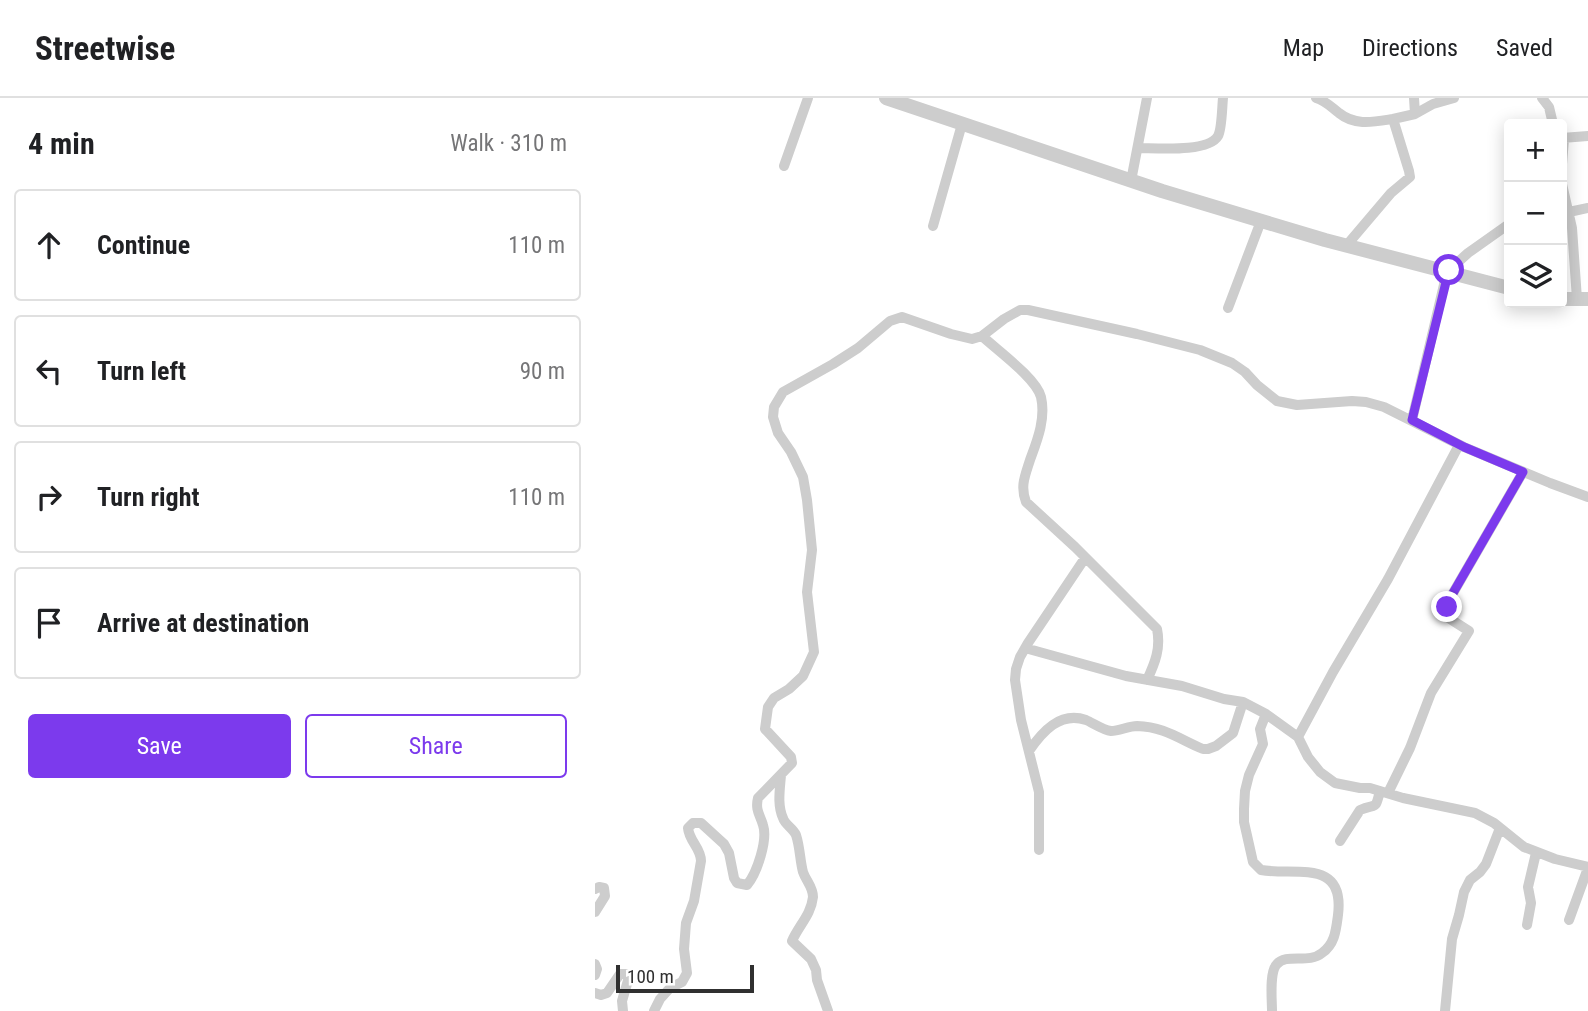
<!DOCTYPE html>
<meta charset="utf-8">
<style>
body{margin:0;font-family:"Roboto Condensed",sans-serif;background:#f6f6f6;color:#202124}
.controls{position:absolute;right:21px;top:21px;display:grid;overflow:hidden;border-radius:7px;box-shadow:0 4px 18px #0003}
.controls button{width:63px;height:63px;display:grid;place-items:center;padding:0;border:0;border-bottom:2px solid #e0e0e0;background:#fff;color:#202124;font:35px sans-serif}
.scale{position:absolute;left:21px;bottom:18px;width:138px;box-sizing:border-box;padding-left:7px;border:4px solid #303030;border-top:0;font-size:19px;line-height:24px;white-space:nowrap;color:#303030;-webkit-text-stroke:5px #fff;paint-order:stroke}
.stop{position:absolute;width:21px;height:21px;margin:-16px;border:5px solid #7c3aed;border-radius:50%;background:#fff}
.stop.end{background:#7c3aed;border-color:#fff;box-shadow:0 2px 7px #0008}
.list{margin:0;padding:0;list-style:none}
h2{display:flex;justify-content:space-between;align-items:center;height:91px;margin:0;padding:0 28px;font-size:30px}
h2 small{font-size:23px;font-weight:400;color:#757577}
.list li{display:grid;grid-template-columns:46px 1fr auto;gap:21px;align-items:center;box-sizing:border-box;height:112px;margin:0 14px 14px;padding:0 14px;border:2px solid #e0e0e0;border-radius:7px}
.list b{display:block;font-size:26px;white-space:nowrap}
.list em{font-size:23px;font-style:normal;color:#757577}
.actions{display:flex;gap:14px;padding:21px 28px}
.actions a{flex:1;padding:16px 0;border:2px solid #7c3aed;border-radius:7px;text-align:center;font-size:24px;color:#7c3aed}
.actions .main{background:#7c3aed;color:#fff}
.icon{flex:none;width:38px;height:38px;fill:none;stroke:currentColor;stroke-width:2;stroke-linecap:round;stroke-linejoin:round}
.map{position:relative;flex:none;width:993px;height:913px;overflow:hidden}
header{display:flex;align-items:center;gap:42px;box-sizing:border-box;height:98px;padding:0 35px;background:#fff;border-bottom:2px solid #e0e0e0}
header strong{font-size:33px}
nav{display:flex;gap:38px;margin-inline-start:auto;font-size:24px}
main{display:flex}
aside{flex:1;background:#fff}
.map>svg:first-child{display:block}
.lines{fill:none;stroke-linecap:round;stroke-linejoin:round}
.minor{stroke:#cdcdcd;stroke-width:10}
.tertiary{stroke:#cdcdcd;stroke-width:14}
.route{stroke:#7c3aed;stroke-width:9}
</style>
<header>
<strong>Streetwise</strong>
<nav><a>Map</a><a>Directions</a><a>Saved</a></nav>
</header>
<main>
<aside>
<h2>4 min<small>Walk · 310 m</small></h2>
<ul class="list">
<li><svg class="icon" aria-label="ahead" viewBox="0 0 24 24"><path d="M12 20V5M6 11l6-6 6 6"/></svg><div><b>Continue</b></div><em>110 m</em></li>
<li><svg class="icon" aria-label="left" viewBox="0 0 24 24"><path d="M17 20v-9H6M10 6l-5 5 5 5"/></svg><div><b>Turn left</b></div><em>90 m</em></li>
<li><svg class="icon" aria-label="right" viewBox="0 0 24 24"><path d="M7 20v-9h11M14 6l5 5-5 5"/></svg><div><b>Turn right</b></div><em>110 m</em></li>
<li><svg class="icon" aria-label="arrive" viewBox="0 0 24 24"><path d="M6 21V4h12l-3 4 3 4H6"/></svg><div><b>Arrive at destination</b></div></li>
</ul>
<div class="actions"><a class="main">Save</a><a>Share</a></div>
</aside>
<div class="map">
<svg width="993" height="913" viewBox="0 0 993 913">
<rect width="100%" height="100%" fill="#fff"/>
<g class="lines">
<path class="minor" d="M721 0C731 3 736 9 744 15 760 28 778 24 798 21
M819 0 820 16
M947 0 954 9 958 26
M967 40 993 38
M543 50C560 50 613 55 623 38 627 31 627 9 628 0
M967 66 969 41
M189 68 213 0
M536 83 552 0
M967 86 977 130 982 201
M974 114 993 110
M338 128 367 26
M751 148 796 95 815 79 814 73 798 21 820 16 838 6 859 0
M633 210 666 123
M387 238C402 252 441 280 446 299 451 321 442 343 435 362 430 378 425 388 431 404L480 449 562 531C566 550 560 565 552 582
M817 322 852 174 873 155 914 126
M430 550 531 578 587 588 629 601 648 604 671 616 703 639 713 659 725 674 740 685 765 690H775L808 700 880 715 899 725 929 749 960 761 993 769
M671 616 665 631 668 646 654 677 650 693 649 711V724L658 764 666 772C700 778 750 760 743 817 741 832 740 846 727 855 714 866 691 855 682 866 674 874 677 901 677 913
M703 639 738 574 793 481 864 347
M434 653C447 634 465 613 491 622 498 625 508 632 516 633 524 633 534 628 542 628 570 629 584 641 608 651H613L621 648 638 635 648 604
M186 677C185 691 182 707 188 720 190 727 198 730 201 737 205 749 205 763 208 774 211 783 218 789 218 799 216 817 204 827 197 843L216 861 221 872 222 882 233 913
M793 695 815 650 836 595 874 533 852 519 851 516 854 502 928 374
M745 743 765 712C782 705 780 713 785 693
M444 752V694L426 622 420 582 421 571 425 559 433 545 490 460
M0 791 4 789 9 790 10 798 0 814
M974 822 993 770
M932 827 936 805 933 789 941 755
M0 866 2 871 0 877
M0 895 6 897 12 895 25 876H33L34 879 27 903 28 913
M59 913 65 901 75 890 87 884 92 875 89 851 91 825 99 803 106 763C106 750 94 743 93 730L98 725H106L129 746 134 755 139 780 142 785 152 787C162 775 173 742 168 727 165 717 160 712 163 700L197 665 196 659 170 631 173 609 179 600 194 591 208 578 219 554 212 494 217 452 212 402 208 379 196 354 183 335 178 319 179 309 188 294 238 266 263 250 295 223 307 219 356 236 377 241 387 238 409 221 425 212H433L542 236 605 252 637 265 650 274 662 287 682 303 702 307 757 303 771 304 789 309 869 349 955 385 993 399
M850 913 857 841 864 817 869 794 875 782 885 774 891 766 905 730"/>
<path class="tertiary" d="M291 0 567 93 730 142 914 190
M967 201H993"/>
</g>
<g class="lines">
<path class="route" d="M852 509 854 502 928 374 869 349 817 322 854 172"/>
</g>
</svg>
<div class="controls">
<button>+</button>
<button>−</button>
<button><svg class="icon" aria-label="layers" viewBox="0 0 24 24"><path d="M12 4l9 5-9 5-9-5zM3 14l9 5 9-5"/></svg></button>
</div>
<div class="scale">100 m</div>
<div class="stop" style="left:854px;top:172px"></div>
<div class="stop end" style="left:852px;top:509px"></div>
</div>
</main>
